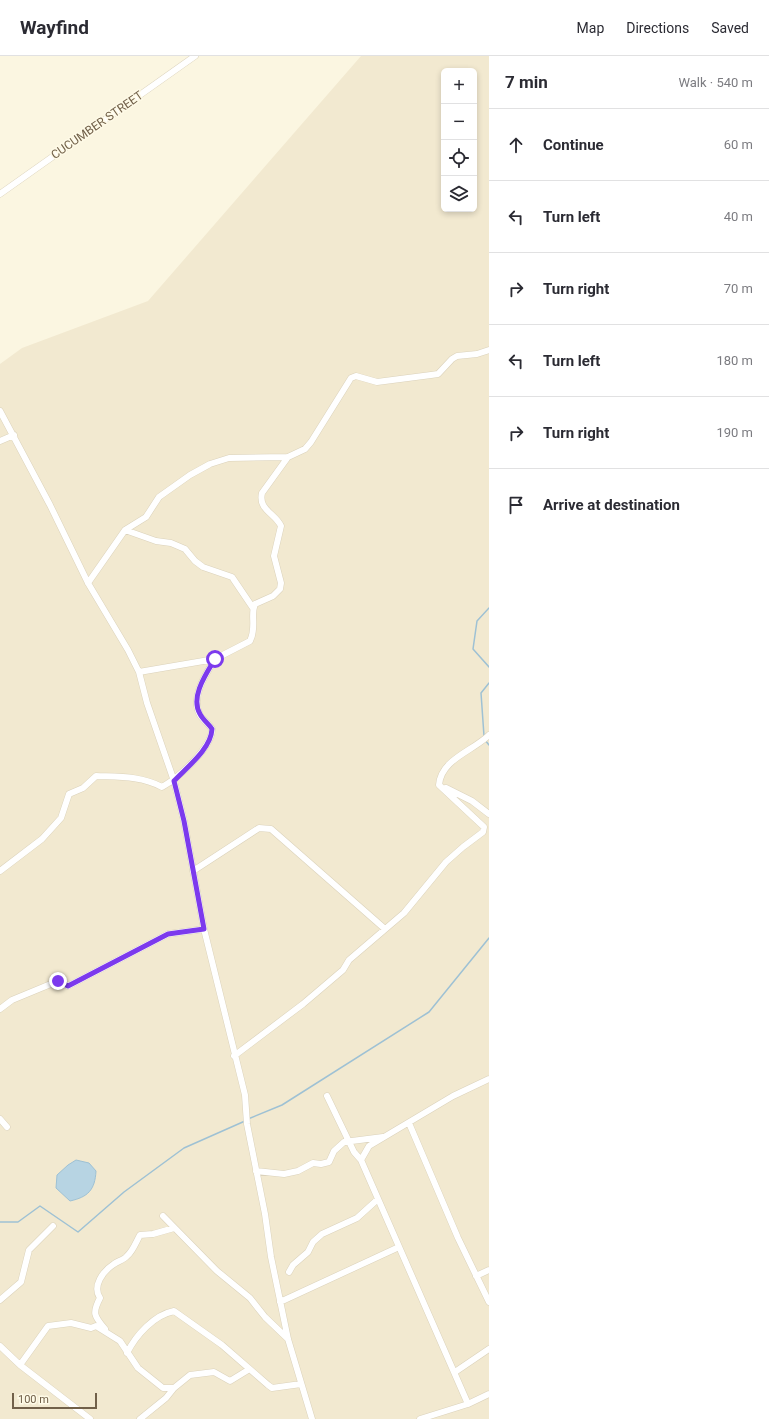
<!DOCTYPE html>
<meta charset="utf-8">
<style>
body{margin:0;font-family:Roboto,sans-serif;background:#f2f2f3;color:#2b2b33}
.controls{position:absolute;right:12px;top:12px;display:grid;overflow:hidden;border-radius:6px;box-shadow:0 2px 6px #0003}
.controls button{width:36px;height:36px;display:grid;place-items:center;padding:0;border:0;border-bottom:1px solid #e1e1e2;background:#fff;color:#2b2b33;font:20px sans-serif}
.scale{position:absolute;left:12px;bottom:10px;width:85px;box-sizing:border-box;padding-left:4px;border:2px solid #716049;border-top:0;font-size:11px;line-height:14px;white-space:nowrap;color:#716049;-webkit-text-stroke:3px #fefae7;paint-order:stroke}
.stop{position:absolute;width:12px;height:12px;margin:-9px;border:3px solid #7c3aed;border-radius:50%;background:#fff}
.stop.end{background:#7c3aed;border-color:#fff;box-shadow:0 1px 4px #0008}
.list{margin:0;padding:0;list-style:none}
h2{display:flex;justify-content:space-between;align-items:center;height:52px;margin:0;padding:0 16px;font-size:17px}
h2 small{font-size:13px;font-weight:400;color:#7c7c81}
.list li{display:grid;grid-template-columns:26px 1fr auto;gap:12px;align-items:center;box-sizing:border-box;height:72px;padding:0 16px;border-top:1px solid #e1e1e2}
.list b{display:block;font-size:15px;white-space:nowrap}
.list em{font-size:13px;font-style:normal;color:#7c7c81}
.icon{flex:none;width:22px;height:22px;fill:none;stroke:currentColor;stroke-width:2;stroke-linecap:round;stroke-linejoin:round}
.map{position:relative;flex:none;width:489px;height:1363px;overflow:hidden}
header{display:flex;align-items:center;gap:24px;box-sizing:border-box;height:56px;padding:0 20px;background:#fff;border-bottom:1px solid #e1e1e2}
header strong{font-size:19px}
nav{display:flex;gap:22px;margin-inline-start:auto;font-size:14px}
main{display:flex}
aside{flex:1;background:#fff}
.map>svg:first-child{display:block}
.residential{fill:#f2e9d0;fill-rule:evenodd}
.water{fill:#b7d4e3;stroke:#9ec1d4}
.lines{fill:none;stroke-linecap:round;stroke-linejoin:round}
.stream{stroke:#9ec1d4;stroke-width:1.5}
.minor-casing{stroke:#dbd2bb;stroke-width:7}
.minor{stroke:#fff;stroke-width:6}
.route{stroke:#7c3aed;stroke-width:5}
.labels{text-anchor:middle;dominant-baseline:central;stroke-width:3;stroke-linejoin:round;paint-order:stroke}
.street-label{font-size:12px;fill:#716049;stroke:#fefae7}
</style>
<header>
<strong>Wayfind</strong>
<nav><a>Map</a><a>Directions</a><a>Saved</a></nav>
</header>
<main>
<div class="map">
<svg width="489" height="1363" viewBox="0 0 489 1363">
<rect width="100%" height="100%" fill="#fbf6e1"/>
<path class="residential" d="M361 0H489V1363H0V308L22 292 148 245ZM444 15H474V153H444Z"/>
<path class="water" d="M76 1104 89 1107 96 1115C95 1134 88 1141 70 1145L56 1132 57 1119 68 1109Z"/>
<g class="lines">
<path class="stream" d="M489 552 477 565 473 593 489 611
M484 680 481 637 489 627
M485 684 489 689
M248 1063 282 1049 429 956 489 882
M0 1166H18L40 1150 78 1176 124 1136 184 1092 245 1065"/>
<g class="minor-casing">
<path id="minor" d="M0 138 195 0
M0 355 50 449 88 527 128 594 139 616 147 647 174 725 184 765 204 873 245 1039 247 1068 265 1158 271 1201 288 1283 312 1363
M0 385 14 379
M125 474 156 485 171 487 185 493 195 505 203 511 232 521 253 552
M88 527 125 474 146 461 159 441 190 419 210 408 229 402 288 401 305 393 311 386 351 322 356 320 377 326 431 319 438 318 452 303 457 300 477 298 489 294
M139 616 215 603 250 585C257 571 250 559 255 548L273 540 280 533 281 527 274 500 281 470C275 457 258 454 262 437L288 401
M446 732 472 745 489 758
M0 815 42 783 61 762 69 738 83 732 96 720C120 721 141 720 162 731 178 722 212 692 212 673 209 668 203 664 200 659 190 641 206 618 215 603
M193 815 259 772 271 773 385 873
M0 953 12 944 58 925 68 930 168 878 204 873
M234 1000 303 948 343 914 349 904 404 857 446 806 463 791 483 776 484 771 439 729C441 703 473 695 489 679
M327 1040 354 1096 361 1104
M0 1063 7 1071
M409 1067 458 1182 489 1246
M256 1115 284 1118 298 1115 313 1107 321 1108 329 1106 334 1095 344 1086 383 1081
M163 1160 217 1215 250 1242 265 1261 288 1283
M289 1216 293 1209 308 1196 313 1186 322 1178 357 1162 378 1143
M476 1220 489 1214
M0 1244 21 1226 29 1194 53 1170
M280 1246 399 1191
M105 1273C94 1260 92 1257 100 1242 92 1230 103 1215 114 1208 118 1205 124 1204 127 1200 133 1195 136 1186 140 1179L153 1178 174 1172
M0 1290 20 1309 90 1363
M127 1297C136 1279 154 1259 174 1255L222 1289 268 1329 272 1332 301 1328
M20 1309 48 1270 71 1267 91 1272 96 1270 120 1285 138 1312 163 1332H174
M455 1316 489 1293
M468 1348 361 1104 369 1090 453 1040 489 1023
M140 1363 166 1342 174 1332 190 1319 214 1316 230 1325 248 1314
M420 1363 468 1348 489 1338"/>
</g>
<use href="#minor" class="minor"/>
</g>
<g class="lines">
<path class="route" d="M58 925 68 930 168 878 204 873 184 765 174 725C187 711 211 693 212 673 209 668 203 664 200 658 190 641 206 618 215 603"/>
</g>
<g class="labels">
<g class="street-label">
<text transform="translate(97 69) rotate(-35)">CUCUMBER STREET</text>
</g>
</g>
</svg>
<div class="controls">
<button>+</button>
<button>−</button>
<button><svg class="icon" aria-label="locate" viewBox="0 0 24 24"><circle cx="12" cy="12" r="6"/><path d="M12 2v4M12 18v4M2 12h4M18 12h4"/></svg></button>
<button><svg class="icon" aria-label="layers" viewBox="0 0 24 24"><path d="M12 4l9 5-9 5-9-5zM3 14l9 5 9-5"/></svg></button>
</div>
<div class="scale">100 m</div>
<div class="stop" style="left:215px;top:603px"></div>
<div class="stop end" style="left:58px;top:925px"></div>
</div>
<aside>
<h2>7 min<small>Walk · 540 m</small></h2>
<ul class="list">
<li><svg class="icon" aria-label="ahead" viewBox="0 0 24 24"><path d="M12 20V5M6 11l6-6 6 6"/></svg><div><b>Continue</b></div><em>60 m</em></li>
<li><svg class="icon" aria-label="left" viewBox="0 0 24 24"><path d="M17 20v-9H6M10 6l-5 5 5 5"/></svg><div><b>Turn left</b></div><em>40 m</em></li>
<li><svg class="icon" aria-label="right" viewBox="0 0 24 24"><path d="M7 20v-9h11M14 6l5 5-5 5"/></svg><div><b>Turn right</b></div><em>70 m</em></li>
<li><svg class="icon" aria-label="left" viewBox="0 0 24 24"><path d="M17 20v-9H6M10 6l-5 5 5 5"/></svg><div><b>Turn left</b></div><em>180 m</em></li>
<li><svg class="icon" aria-label="right" viewBox="0 0 24 24"><path d="M7 20v-9h11M14 6l5 5-5 5"/></svg><div><b>Turn right</b></div><em>190 m</em></li>
<li><svg class="icon" aria-label="arrive" viewBox="0 0 24 24"><path d="M6 21V4h12l-3 4 3 4H6"/></svg><div><b>Arrive at destination</b></div></li>
</ul>
</aside>
</main>
